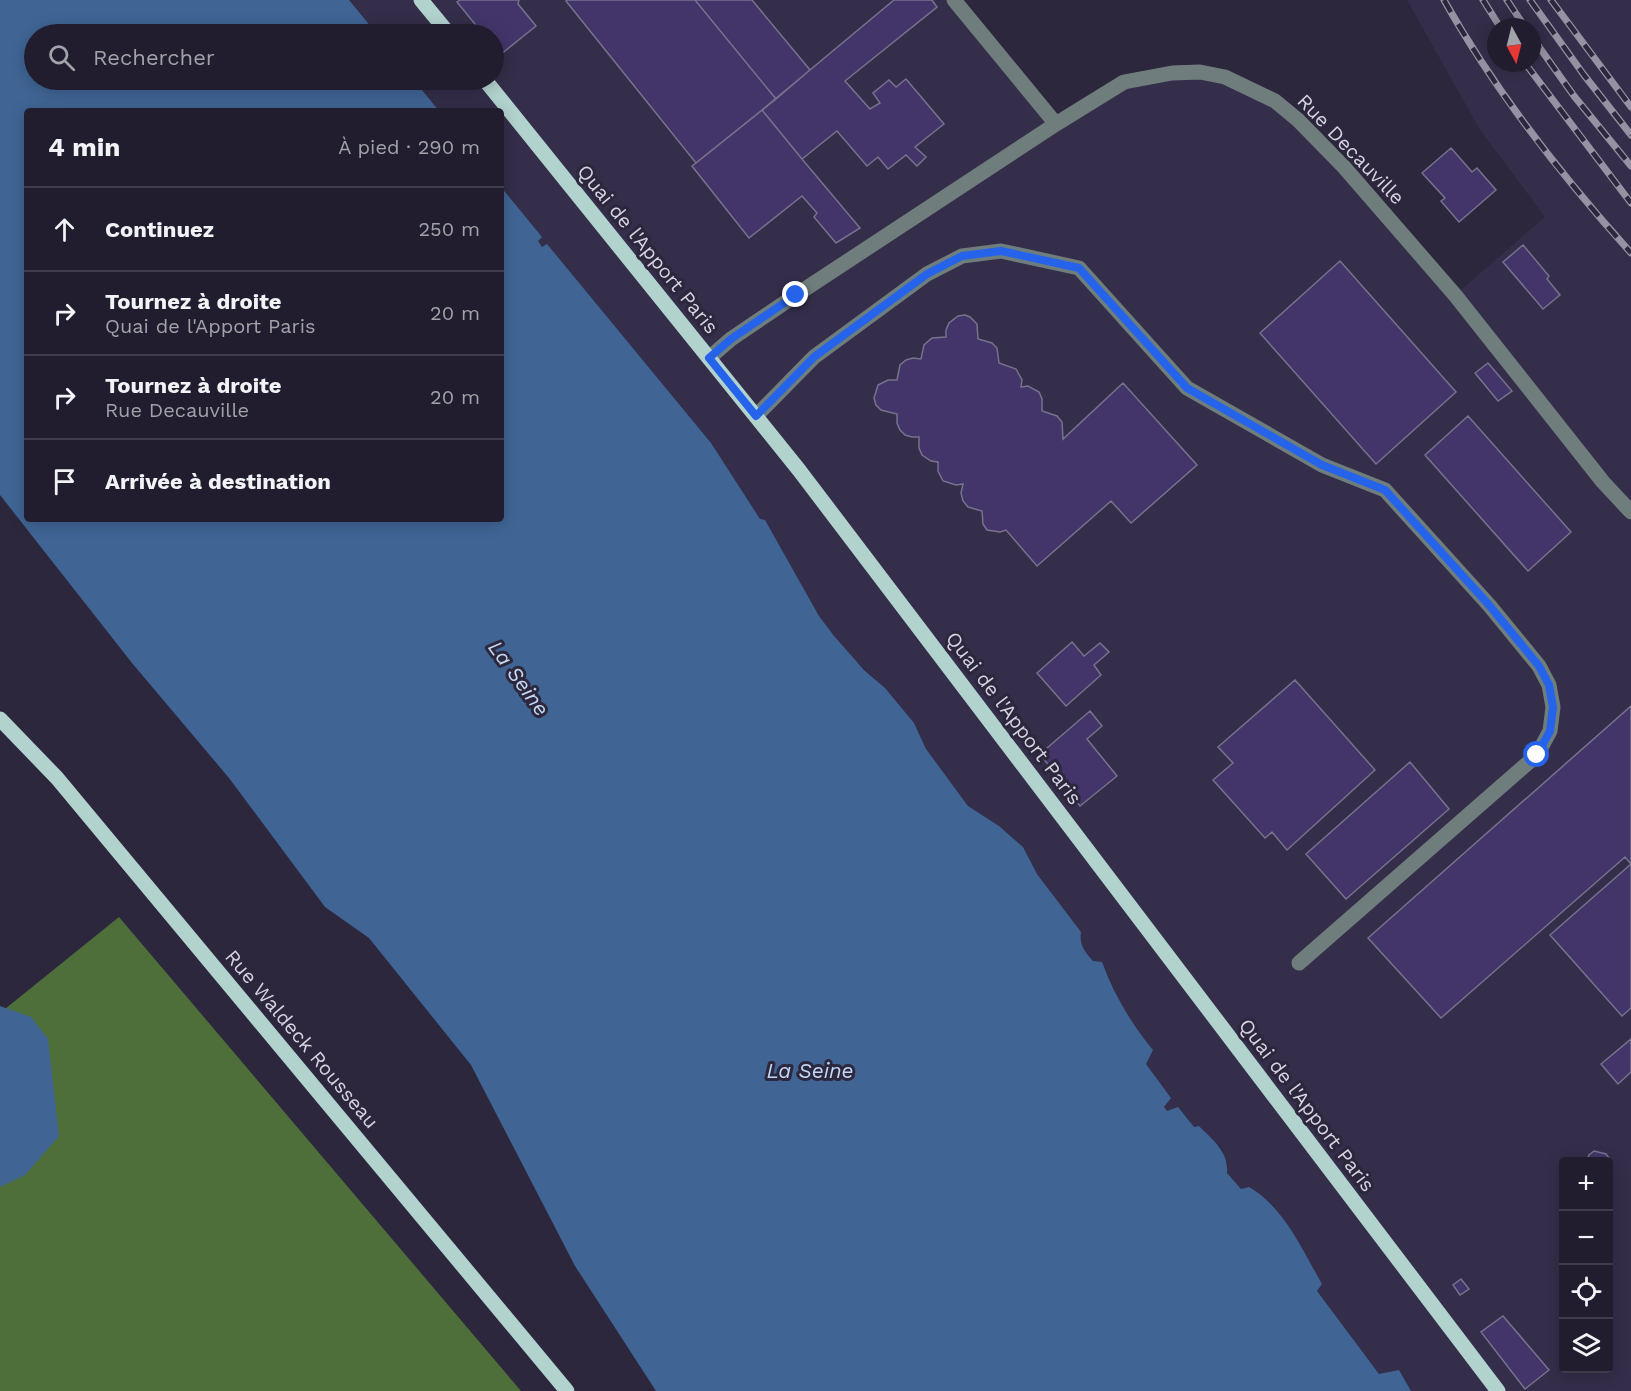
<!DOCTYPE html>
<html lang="fr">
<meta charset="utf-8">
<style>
body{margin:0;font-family:"Work Sans",sans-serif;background:#2d2a3a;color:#f1f3f6}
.controls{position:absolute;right:18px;bottom:18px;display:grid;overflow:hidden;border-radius:6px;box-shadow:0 3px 15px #0003}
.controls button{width:54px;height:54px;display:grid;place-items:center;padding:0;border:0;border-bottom:2px solid #3e3b4a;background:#211d2e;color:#f1f3f6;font:30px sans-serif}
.compass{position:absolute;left:1487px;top:18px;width:54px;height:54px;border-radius:50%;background:#211d2e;box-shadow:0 3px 15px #0003;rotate:173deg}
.stop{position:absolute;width:18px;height:18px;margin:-14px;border:4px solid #2563eb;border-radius:50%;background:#fff}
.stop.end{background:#2563eb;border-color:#fff;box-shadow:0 2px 6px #0008}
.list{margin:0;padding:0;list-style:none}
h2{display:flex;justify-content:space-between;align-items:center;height:78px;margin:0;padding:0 24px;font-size:26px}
h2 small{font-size:20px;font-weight:400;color:#a2a2aa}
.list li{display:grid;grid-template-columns:39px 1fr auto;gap:18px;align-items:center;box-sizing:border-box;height:84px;padding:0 24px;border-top:2px solid #3e3b4a}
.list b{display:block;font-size:22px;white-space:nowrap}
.list p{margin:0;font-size:20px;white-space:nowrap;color:#a2a2aa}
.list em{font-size:20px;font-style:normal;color:#a2a2aa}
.icon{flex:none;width:33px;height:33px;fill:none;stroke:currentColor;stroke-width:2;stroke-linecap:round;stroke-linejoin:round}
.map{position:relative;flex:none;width:1631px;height:1391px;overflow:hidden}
.search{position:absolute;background:#211d2e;box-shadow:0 3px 15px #0003;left:24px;top:24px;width:480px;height:66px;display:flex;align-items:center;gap:15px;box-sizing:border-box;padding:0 21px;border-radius:33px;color:#a2a2aa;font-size:22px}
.panel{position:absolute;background:#211d2e;box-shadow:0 3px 15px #0003;left:24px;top:108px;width:480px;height:414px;border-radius:6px}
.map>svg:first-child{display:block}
.built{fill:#342e4a;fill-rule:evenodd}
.forest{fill:#4f6f3a}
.water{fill:#406595}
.building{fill:#433569;stroke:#78728d;stroke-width:1.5}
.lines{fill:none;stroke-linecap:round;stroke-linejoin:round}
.minor{stroke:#6f7e7c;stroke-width:15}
.major{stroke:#b2d2ce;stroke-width:15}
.rail-casing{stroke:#9692a4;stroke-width:7}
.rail{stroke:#2c273d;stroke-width:4.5;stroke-dasharray:14;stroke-linecap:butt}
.route{stroke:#2563eb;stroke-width:8}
.labels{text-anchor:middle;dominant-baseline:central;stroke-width:6;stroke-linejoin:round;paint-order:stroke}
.street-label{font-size:20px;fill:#d6d3e2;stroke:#2c273d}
.water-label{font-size:21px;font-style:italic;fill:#c2d8f5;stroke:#2c273d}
</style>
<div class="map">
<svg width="1631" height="1391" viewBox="0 0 1631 1391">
<rect width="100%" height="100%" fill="#2c273d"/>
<path class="built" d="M349 0H954L1056 124 1124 82 1200 72 1275 101 1455 295 1545 217 1480 130 1407 0H1631V1391H1411L1399 1370 1379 1374 1317 1291 1322 1284 1281 1217 1271 1204 1244 1188 1241 1189 1227 1173 1228 1165 1221 1147 1199 1126 1194 1127 1178 1107 1167 1112 1164 1107 1171 1098 1146 1064 1153 1050 1136 1028 1121 1005 1102 962H1094L1084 950 1081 944V932L1037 874 1023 847 999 826 968 806 926 749 914 723 885 688 845 651 819 616 765 520H760L711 443 547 245 542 247 539 244 538 241 541 237 501 187V111H439L414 80H494V34H377ZM1496 27H1532V63H1496ZM1564 1162H1608V1368H1564Z"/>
<path class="forest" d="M119 917 521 1391H0V1013Z"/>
<path class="water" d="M0 0H349L377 34H34V80H414L439 111H27V519H501V187L542 237 538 241 542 247 547 244 711 443 760 519 765 520 819 616 834 636 864 670 885 688 914 723 926 749 968 806 999 826 1023 847 1037 874 1081 932C1079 945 1085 952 1093 961L1102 962C1114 995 1131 1023 1153 1050L1146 1064 1171 1098 1164 1107 1167 1111 1178 1107 1194 1127 1199 1126C1213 1140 1229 1152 1227 1173L1241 1189 1249 1187C1284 1207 1302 1250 1322 1284L1317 1291 1379 1374 1399 1370 1411 1391H656L575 1266 471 1065 369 938 325 907 229 778 132 663 0 495Z
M0 1006 31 1017 48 1039 59 1136 25 1175 0 1187Z"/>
<path class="building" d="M460 0H519L518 4 536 26 500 55 494 47V34H483L457 2Z
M567 0H695L776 99 696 163 566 1Z
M695 0H752L810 70 776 99Z
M894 0H932L937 7 845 81 870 109 880 103 873 93 889 80 896 87 906 79 944 124 915 147 926 157 917 166 906 155 888 169 878 157 867 166 837 131 802 159 762 110Z
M762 110 802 159 860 228 836 243 814 217 817 213 802 196 749 238 692 166Z
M1451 148 1472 172 1477 168 1496 190 1459 222 1441 201 1445 198 1422 173Z
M1523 245 1549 276 1547 279 1560 295 1543 309 1503 262Z
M1340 261 1456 392 1376 464 1260 333Z
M965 315 970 317 977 324 978 339 992 343 997 348 999 363 1016 369 1022 380 1021 387 1028 386 1039 392 1042 399V411L1057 416 1062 422 1063 439 1123 383 1197 465 1131 523 1111 501 1037 566 1006 530 1000 532 987 530 983 524 982 511 968 507 963 501 961 493 963 484 956 485 943 481 938 471V462L931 461 922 455 919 448V437H912L905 435 900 430 897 423V414L881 410 876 405 874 398 878 385 888 380H897L900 365 906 360 913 358 921 359 924 345 932 338 946 337V330L949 323 958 316Z
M1488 363 1512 391 1498 401 1475 373Z
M1468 416 1571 532 1528 571 1425 455Z
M1072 642 1084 656 1100 643 1109 652 1094 665 1101 675 1066 706 1037 673Z
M1295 680 1375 770 1287 850 1272 832 1265 838 1213 780 1233 763 1218 747Z
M1631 706V1008L1622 1016 1550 935 1631 864 1625 857 1441 1018 1368 938Z
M1090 711 1102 726 1087 739 1117 776 1080 806 1040 754Z
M1410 762 1449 809 1346 899 1306 854Z
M1631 1039V1072L1618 1084 1601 1064Z
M1594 1151 1606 1154 1609 1158 1608 1170V1162H1586L1589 1155Z
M1461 1279 1469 1289 1460 1295 1453 1285Z
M1503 1316 1549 1370 1525 1389 1481 1332Z"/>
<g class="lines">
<path class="minor" d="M954 0 1056 124
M709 358 731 339 796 295 1056 124 1124 82 1172 73 1200 72 1225 77 1275 101 1298 120 1344 167 1455 295 1603 482 1631 512
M756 416 814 357 927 274 962 256 1001 251 1079 268 1187 388 1322 465 1385 490 1489 605 1539 666 1549 685 1553 707 1550 731 1537 755 1299 963"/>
<path class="major" d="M421 0 449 34
M485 80 799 470 1498 1391
M0 719 57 778 567 1391"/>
<g class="rail-casing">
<path id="rail" d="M1444 0C1495 91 1561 175 1631 253
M1483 0 1500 27
M1507 0 1525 27
M1530 0 1584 75 1631 135
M1551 0 1631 107
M1532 37 1574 96 1631 166
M1525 63 1631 203"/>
</g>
<use href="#rail" class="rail"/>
</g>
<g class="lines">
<path class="route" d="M796 295 731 339 709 358 756 416 814 357 927 274 962 256 1001 251 1079 268 1187 388 1322 465 1385 490 1489 605 1539 666 1549 685 1553 707 1550 731 1537 755"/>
</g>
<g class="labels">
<g class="street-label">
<text transform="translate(1351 149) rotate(46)">Rue Decauville</text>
<text transform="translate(648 249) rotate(51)">Quai de l'Apport Paris</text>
<text transform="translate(1014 718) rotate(53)">Quai de l'Apport Paris</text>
<text transform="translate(302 1039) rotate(50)">Rue Waldeck Rousseau</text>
<text transform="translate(1307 1105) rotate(53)">Quai de l'Apport Paris</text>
</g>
<g class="water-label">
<text transform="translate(519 678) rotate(54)">La Seine</text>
<text x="810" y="1070">La Seine</text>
</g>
</g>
</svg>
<div class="controls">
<button>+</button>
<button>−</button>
<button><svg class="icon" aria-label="locate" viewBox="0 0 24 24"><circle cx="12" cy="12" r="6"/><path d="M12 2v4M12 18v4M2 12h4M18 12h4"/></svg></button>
<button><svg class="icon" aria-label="layers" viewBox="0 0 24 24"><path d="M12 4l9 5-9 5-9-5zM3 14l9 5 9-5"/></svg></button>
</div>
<svg class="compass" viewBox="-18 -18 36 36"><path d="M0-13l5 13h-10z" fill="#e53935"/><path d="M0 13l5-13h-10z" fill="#a2a2aa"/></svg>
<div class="stop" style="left:1537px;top:755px"></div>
<div class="stop end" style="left:796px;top:295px"></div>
<div class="search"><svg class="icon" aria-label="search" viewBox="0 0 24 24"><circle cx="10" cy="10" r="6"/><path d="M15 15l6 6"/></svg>Rechercher</div>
<section class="panel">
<h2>4 min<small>À pied · 290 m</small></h2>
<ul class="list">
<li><svg class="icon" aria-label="ahead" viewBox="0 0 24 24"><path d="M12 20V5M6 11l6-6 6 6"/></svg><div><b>Continuez</b></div><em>250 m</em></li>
<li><svg class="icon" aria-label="right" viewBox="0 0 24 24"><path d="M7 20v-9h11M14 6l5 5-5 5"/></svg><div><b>Tournez à droite</b><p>Quai de l'Apport Paris</p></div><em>20 m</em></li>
<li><svg class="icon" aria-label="right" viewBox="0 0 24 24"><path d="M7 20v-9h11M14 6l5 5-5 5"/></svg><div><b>Tournez à droite</b><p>Rue Decauville</p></div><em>20 m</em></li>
<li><svg class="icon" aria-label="arrive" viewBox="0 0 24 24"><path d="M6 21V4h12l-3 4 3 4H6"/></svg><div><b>Arrivée à destination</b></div></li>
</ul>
</section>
</div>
